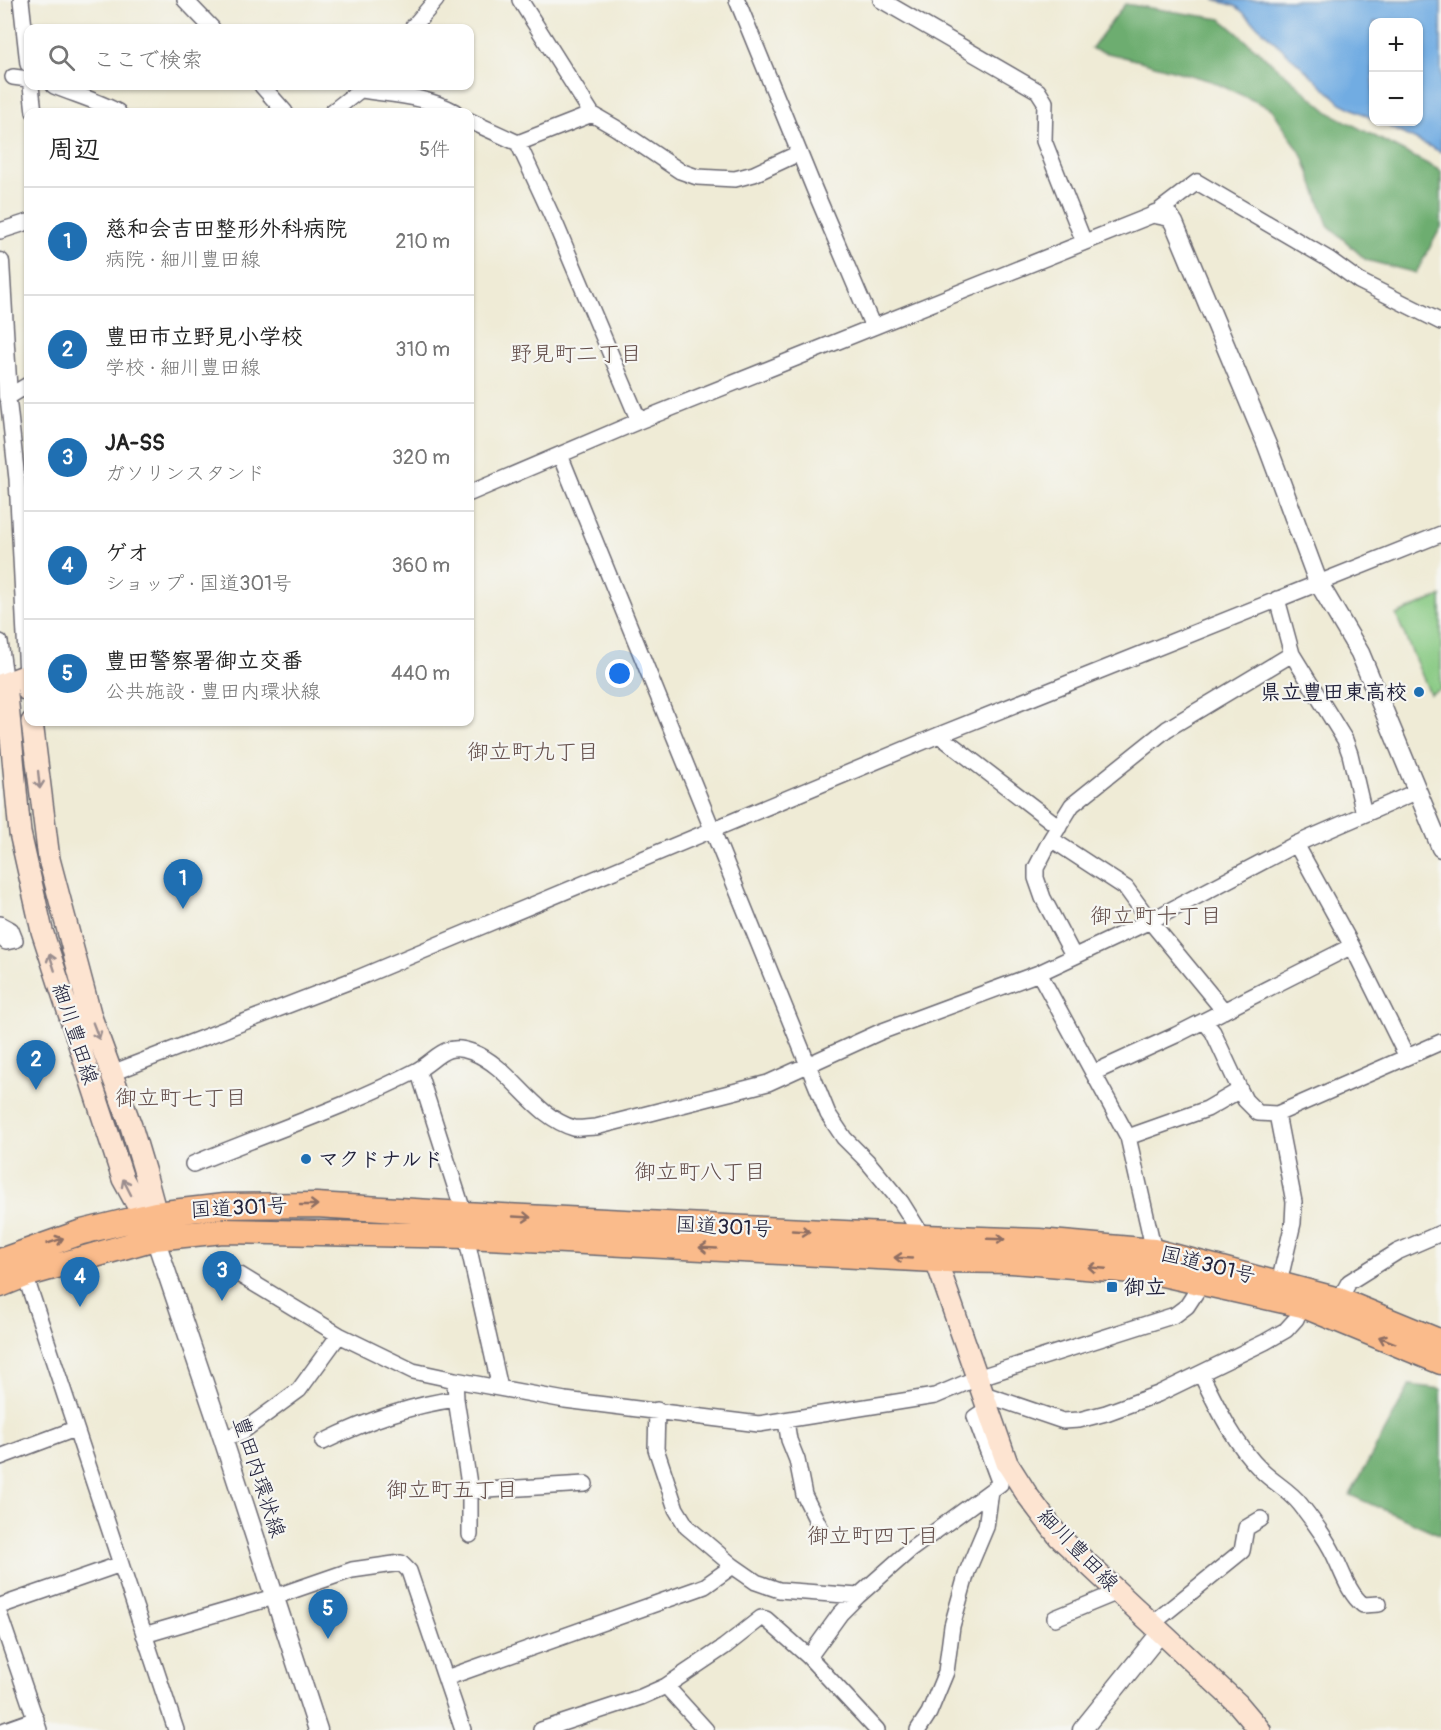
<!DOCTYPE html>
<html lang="ja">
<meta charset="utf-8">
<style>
body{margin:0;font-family:Pangolin,"Klee One",sans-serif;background:#f2f2f2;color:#222}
.controls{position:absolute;right:18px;top:18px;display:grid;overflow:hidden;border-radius:12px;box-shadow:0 2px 4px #0004}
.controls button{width:54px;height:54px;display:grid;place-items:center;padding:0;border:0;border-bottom:2px solid #e0e0e0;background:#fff;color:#222;font:30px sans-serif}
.you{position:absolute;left:620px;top:674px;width:21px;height:21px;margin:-15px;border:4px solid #fff;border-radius:50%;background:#1a73e8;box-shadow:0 0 0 9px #1a73e833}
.badge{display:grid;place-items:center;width:39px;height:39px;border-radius:50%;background:#1f6fb2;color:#fff;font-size:20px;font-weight:700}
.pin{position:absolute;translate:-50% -50px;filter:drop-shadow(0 2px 3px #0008)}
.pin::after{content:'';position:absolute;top:32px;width:21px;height:18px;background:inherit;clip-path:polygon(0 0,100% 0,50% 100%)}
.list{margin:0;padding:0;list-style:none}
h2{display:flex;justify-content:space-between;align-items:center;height:78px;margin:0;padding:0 24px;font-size:26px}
h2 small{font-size:20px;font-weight:400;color:#767676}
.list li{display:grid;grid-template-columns:39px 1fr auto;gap:18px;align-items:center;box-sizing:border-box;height:108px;padding:0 24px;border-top:2px solid #e0e0e0}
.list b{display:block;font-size:22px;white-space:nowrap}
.list p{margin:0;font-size:20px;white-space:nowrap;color:#767676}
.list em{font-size:20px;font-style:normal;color:#767676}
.icon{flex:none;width:33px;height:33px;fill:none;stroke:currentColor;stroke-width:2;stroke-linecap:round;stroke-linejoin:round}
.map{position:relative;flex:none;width:1441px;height:1730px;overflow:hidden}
.search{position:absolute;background:#fff;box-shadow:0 2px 4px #0004;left:24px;top:24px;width:450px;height:66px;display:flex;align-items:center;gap:15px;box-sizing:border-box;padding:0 21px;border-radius:12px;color:#767676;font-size:22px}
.panel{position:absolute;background:#fff;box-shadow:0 2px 4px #0004;left:24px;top:108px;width:450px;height:618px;border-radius:12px}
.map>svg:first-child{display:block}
.green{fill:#87c982;stroke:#54765e;stroke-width:1.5}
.forest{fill:#6dad70;stroke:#486856;stroke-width:1.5}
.water{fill:#71ace2;stroke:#4a678e;stroke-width:1.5}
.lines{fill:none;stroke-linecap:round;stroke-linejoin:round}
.minor-casing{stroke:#6a6871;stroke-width:18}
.tertiary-casing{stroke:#6a6871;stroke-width:21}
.secondary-casing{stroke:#6a6871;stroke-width:24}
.trunk-casing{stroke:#6a6871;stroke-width:27}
.minor{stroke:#fff;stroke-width:15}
.tertiary{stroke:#fff;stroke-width:18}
.secondary{stroke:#fde4d1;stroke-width:21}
.trunk{stroke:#fabb8b;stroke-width:24}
.oneway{stroke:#9a8d8e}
.oneway2{stroke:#8e6e63}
.poi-dot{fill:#1f6fb2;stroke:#f6f6f2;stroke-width:2}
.labels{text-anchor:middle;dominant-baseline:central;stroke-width:4.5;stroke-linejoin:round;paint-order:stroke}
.poi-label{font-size:21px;font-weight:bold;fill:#22223b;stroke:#f6f6f2;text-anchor:start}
.street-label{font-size:21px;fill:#22223b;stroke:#f6f6f2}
.neighbourhood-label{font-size:22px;fill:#634e4a;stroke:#f6f6f2}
</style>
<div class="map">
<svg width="1441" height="1730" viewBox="0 0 1441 1730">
<rect width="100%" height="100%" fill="#f6f6f2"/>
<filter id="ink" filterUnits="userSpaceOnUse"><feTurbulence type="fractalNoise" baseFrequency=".0167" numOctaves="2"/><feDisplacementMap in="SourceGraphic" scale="12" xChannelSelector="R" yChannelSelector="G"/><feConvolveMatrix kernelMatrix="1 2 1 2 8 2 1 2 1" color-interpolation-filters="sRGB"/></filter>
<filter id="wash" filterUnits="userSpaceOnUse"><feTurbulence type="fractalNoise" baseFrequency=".008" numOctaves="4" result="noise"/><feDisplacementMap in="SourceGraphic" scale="24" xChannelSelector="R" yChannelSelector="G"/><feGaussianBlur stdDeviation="1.35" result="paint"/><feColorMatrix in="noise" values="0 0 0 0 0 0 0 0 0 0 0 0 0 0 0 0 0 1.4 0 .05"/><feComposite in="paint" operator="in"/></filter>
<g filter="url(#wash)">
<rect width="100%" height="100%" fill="#efebd6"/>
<path class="green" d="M1441 596V689L1430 694 1396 615Z"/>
<path class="forest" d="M1125 4 1221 19 1330 113 1441 171V227L1416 273 1366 260 1328 225 1303 156 1272 109 1211 81 1140 61 1091 49Z
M1410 1385 1441 1389V1535L1350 1495Z"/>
<path class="water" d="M1214 0H1441V152L1379 122H1418V22H1374L1373 119 1341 103 1236 6Z"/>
</g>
<g filter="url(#ink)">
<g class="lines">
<g class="minor-casing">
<path id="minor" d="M21 0 28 64
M185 0 212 28
M520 0 592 114 616 128 680 171 697 177 735 179 754 174 799 153
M737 0 815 191 873 327
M881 0 1038 91 1045 102 1044 141 1084 242
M412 28 436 0
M13 77 28 79
M31 86 34 112
M54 86C76 95 98 101 118 112
M262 86 285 112
M362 90C394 95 426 96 455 112
M332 112 365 86
M470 121 518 143 592 114
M518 143 556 225 639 421
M0 231 28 222
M28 385 8 397 17 479 27 675 28 674
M560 455 828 1114 844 1138 867 1161 901 1202 926 1242
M470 493 639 421 1155 214 1197 182 1330 260 1359 281 1441 322
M1277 599 1292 654 1345 740 1350 754 1364 814
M0 642 6 684
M939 735 1059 827
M1051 839 1126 888 1150 921 1224 1011
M0 924 11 930 15 940 6 942 0 936
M1073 955 1043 898 1036 878V868L1051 839 1072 805 1167 729 1292 654
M1039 973 1128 1137 1154 1251
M1204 1021 1213 1032 1240 1090
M1407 1057 1441 1042
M418 1070 464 1214
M112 1073 358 978 939 735 1441 534
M1093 1073 1176 1035 1352 946
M1277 1114 1294 1202 1293 1223 1279 1283
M1128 1137 1207 1109 1240 1090 1245 1100 1258 1113 1277 1114 1407 1057 1352 946 1296 844
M193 1164C267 1133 344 1108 416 1071 437 1060 444 1041 472 1052 512 1067 532 1116 574 1128 580 1129 589 1127 596 1127L768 1083 880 1032 1039 973 1150 921 1296 844 1418 791
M466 1236 500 1388
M25 1275 176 1730
M240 1275 339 1335
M1339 1300 1349 1282 1397 1252 1441 1233
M1201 1374C1217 1407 1235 1445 1262 1471 1274 1483 1289 1490 1300 1504 1311 1518 1323 1534 1331 1549 1341 1567 1347 1592 1363 1605L1379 1604
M455 1380 456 1399 470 1491V1535
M981 1393 1063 1421 1079 1420 1106 1413 1158 1394 1265 1342 1286 1330 1296 1319 1302 1305
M657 1410 656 1449 676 1509 687 1527 733 1566 756 1582 779 1590 858 1596 910 1550 1000 1484 975 1417 987 1409
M786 1421 789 1440 797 1460 804 1495 820 1527
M223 1439 243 1431 299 1390 339 1335 413 1371 455 1380 565 1400 759 1424 935 1396 977 1378 1175 1315 1187 1306 1202 1283
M323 1442C364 1422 410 1405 456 1399
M0 1457 75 1429
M470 1491 585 1484
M0 1606 121 1564
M0 1616 39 1730
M1055 1618 1118 1592
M1152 1624 1242 1551 1246 1528 1261 1519
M144 1635 274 1597 352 1570 401 1563 409 1571 463 1730
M809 1657 840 1614 858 1596
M446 1678 697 1589 705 1586 733 1566
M666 1686 706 1730
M5 1730 36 1719
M541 1730 641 1697 666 1686 724 1647 761 1618 766 1619 809 1657 877 1730
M918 1730 929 1713 946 1672 952 1626 967 1572 986 1527 991 1491"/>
</g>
<g class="tertiary-casing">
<path id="tertiary" d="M1155 214 1170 217 1174 223 1267 445 1318 582 1360 653 1441 848
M0 262 8 397
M155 1238 223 1439 318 1730
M1082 1730 1161 1632"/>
</g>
<g class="secondary-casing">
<path id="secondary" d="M6 684 20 833 42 931 123 1179 151 1230
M0 685 27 675 28 691
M32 722 49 859 91 1017 131 1126 145 1173 156 1214V1229
M936 1260 1007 1463 1028 1496 1059 1537 1238 1704 1260 1730"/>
</g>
<g class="trunk-casing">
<path id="trunk" d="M0 1261 82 1232 156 1214 224 1206 316 1205 464 1214 924 1237 1039 1241 1154 1251 1339 1300 1441 1342
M0 1285 25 1275 155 1238 223 1231 466 1236 936 1260 1012 1261 1158 1273 1302 1305 1441 1362"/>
</g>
<use href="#minor" class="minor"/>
<use href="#tertiary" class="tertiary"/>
<use href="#secondary" class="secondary"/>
<use href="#trunk" class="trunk"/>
</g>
<defs><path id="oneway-shaft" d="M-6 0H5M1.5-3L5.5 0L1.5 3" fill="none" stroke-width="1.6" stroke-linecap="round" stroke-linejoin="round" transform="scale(1.5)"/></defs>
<g class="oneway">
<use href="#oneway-shaft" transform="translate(39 780) rotate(84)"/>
<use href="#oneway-shaft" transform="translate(52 962) rotate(-108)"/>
<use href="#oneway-shaft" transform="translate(96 1031) rotate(69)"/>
<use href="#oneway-shaft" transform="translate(127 1187) rotate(-117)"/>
</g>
<g class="oneway2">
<use href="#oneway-shaft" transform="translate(309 1205)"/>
<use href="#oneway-shaft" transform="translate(522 1217) rotate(3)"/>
<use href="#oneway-shaft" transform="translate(801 1231) rotate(3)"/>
<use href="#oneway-shaft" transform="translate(996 1239) rotate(2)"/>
<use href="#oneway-shaft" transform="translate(55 1241) rotate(-19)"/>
<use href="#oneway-shaft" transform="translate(708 1248) rotate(-177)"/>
<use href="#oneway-shaft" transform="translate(903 1258) rotate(-177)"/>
<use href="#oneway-shaft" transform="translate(1097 1268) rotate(-175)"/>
<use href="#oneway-shaft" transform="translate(1387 1340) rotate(-158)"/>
</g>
</g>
<g class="poi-dot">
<circle cx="1419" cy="692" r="6"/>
<circle cx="306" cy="1159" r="6"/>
<rect x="1106" y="1281" width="12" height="12" rx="3"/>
</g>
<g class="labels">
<g class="poi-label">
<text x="1407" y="692" text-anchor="end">県立豊田東高校</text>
<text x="318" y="1159">マクドナルド</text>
<text x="1124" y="1287">御立</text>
</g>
<g class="street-label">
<text transform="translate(75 1034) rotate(72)">細川豊田線</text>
<text transform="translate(239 1208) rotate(-3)">国道301号</text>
<text transform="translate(724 1227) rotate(3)">国道301号</text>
<text transform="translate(1208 1265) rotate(14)">国道301号</text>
<text transform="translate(259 1477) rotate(72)">豊田内環状線</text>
<text transform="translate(1078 1550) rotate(46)">細川豊田線</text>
</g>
<g class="neighbourhood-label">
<text x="576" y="354">野見町二丁目</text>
<text x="533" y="752">御立町九丁目</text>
<text x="1156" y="916">御立町十丁目</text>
<text x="181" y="1098">御立町七丁目</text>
<text x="700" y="1172">御立町八丁目</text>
<text x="452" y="1490">御立町五丁目</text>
<text x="873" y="1536">御立町四丁目</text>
</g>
</g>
</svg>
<div class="controls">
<button>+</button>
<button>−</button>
</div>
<div class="you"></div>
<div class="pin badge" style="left:183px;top:909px">1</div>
<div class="pin badge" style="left:36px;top:1090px">2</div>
<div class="pin badge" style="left:222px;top:1301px">3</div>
<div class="pin badge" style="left:80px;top:1307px">4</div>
<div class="pin badge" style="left:328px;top:1639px">5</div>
<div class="search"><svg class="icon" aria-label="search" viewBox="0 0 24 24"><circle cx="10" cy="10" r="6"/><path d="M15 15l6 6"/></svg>ここで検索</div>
<section class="panel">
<h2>周辺<small>5件</small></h2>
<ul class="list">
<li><span class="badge">1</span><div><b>慈和会吉田整形外科病院</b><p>病院 · 細川豊田線</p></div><em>210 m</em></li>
<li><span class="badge">2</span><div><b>豊田市立野見小学校</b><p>学校 · 細川豊田線</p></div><em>310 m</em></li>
<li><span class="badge">3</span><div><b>JA-SS</b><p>ガソリンスタンド</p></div><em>320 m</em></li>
<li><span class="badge">4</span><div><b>ゲオ</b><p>ショップ · 国道301号</p></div><em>360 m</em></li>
<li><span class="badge">5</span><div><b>豊田警察署御立交番</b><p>公共施設 · 豊田内環状線</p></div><em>440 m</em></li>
</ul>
</section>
</div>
